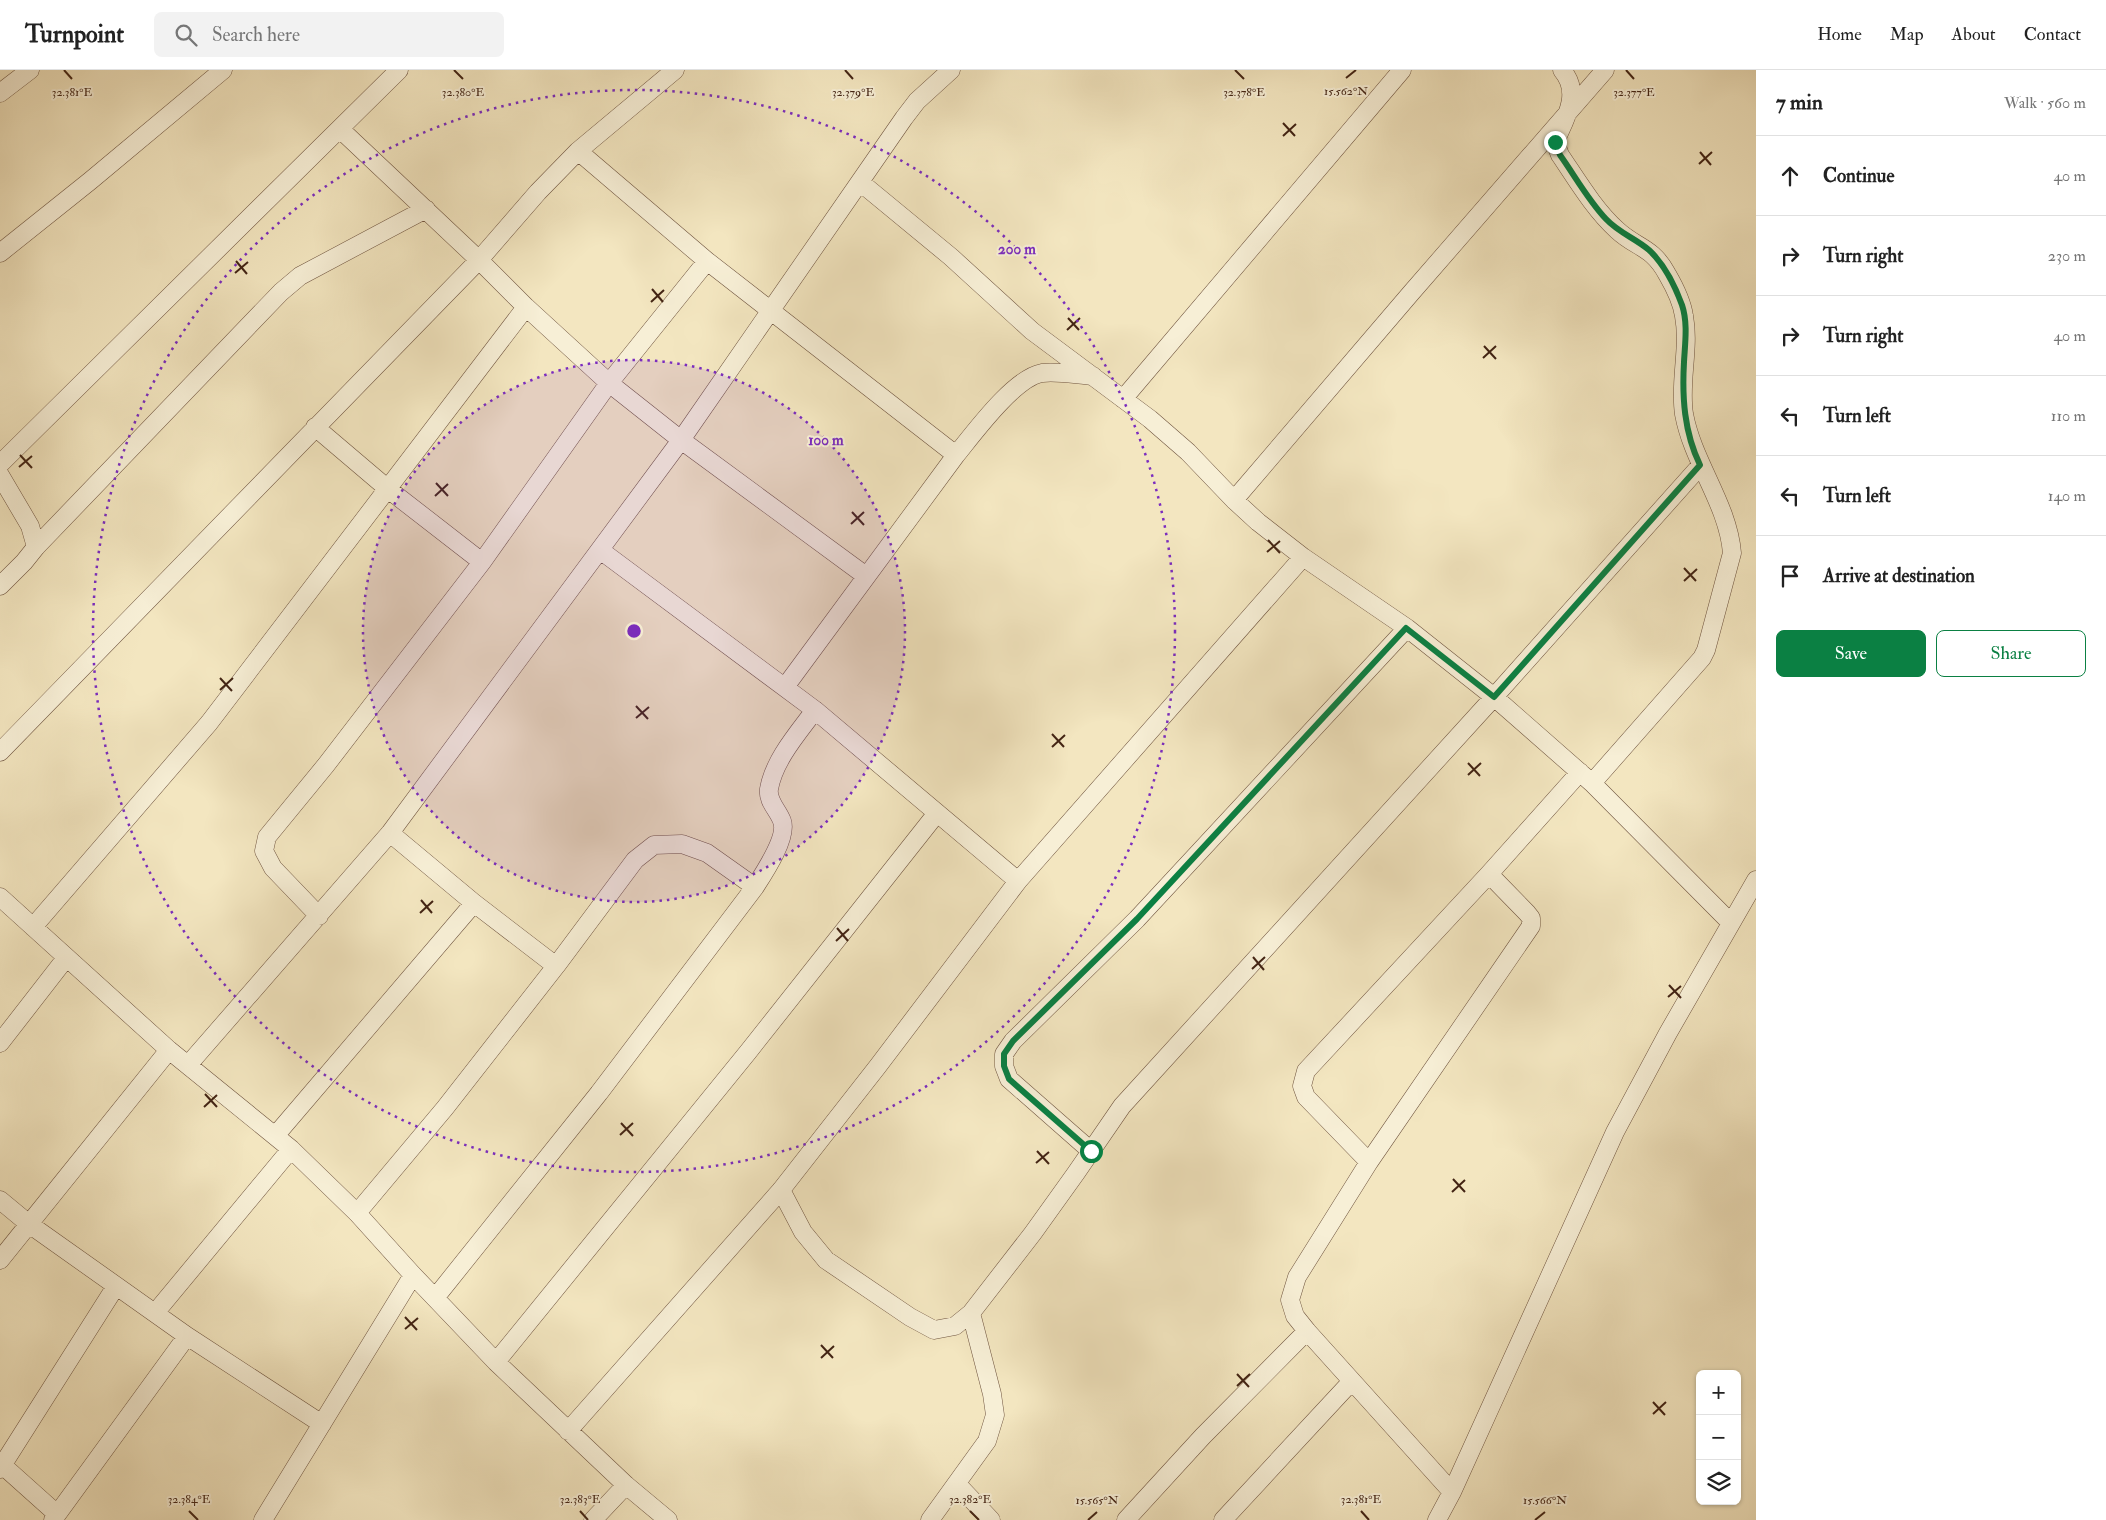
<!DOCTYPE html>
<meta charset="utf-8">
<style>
body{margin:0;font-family:"IM FELL Double Pica",serif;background:#f2f2f2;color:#222}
.controls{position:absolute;right:15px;bottom:15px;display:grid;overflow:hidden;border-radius:8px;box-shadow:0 1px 4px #0004}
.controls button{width:45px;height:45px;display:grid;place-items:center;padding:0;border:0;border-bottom:1px solid #e0e0e0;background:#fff;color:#222;font:25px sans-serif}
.stop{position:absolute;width:15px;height:15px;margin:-11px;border:4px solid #0b8043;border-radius:50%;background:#fff}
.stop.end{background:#0b8043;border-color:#fff;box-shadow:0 1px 5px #0008}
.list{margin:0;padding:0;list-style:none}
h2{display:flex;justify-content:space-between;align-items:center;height:65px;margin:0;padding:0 20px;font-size:21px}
h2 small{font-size:16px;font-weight:400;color:#767676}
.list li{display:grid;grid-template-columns:32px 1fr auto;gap:15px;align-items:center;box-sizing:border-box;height:80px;padding:0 20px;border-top:1px solid #e0e0e0}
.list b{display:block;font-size:19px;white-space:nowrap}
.list em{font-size:16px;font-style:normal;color:#767676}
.actions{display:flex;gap:10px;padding:15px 20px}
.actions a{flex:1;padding:11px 0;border:1px solid #0b8043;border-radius:8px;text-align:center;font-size:18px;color:#0b8043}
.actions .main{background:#0b8043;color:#fff}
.icon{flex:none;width:28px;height:28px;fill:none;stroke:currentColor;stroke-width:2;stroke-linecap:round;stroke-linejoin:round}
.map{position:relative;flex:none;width:1756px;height:1450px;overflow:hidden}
header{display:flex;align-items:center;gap:30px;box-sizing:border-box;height:70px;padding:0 25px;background:#fff;border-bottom:1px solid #e0e0e0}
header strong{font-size:24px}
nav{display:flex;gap:28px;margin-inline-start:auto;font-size:18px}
.search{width:350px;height:45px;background:#f2f2f2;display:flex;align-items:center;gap:12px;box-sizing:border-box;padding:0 18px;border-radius:8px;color:#767676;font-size:19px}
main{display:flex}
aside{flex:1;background:#fff}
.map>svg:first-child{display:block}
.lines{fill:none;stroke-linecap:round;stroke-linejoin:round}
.minor-casing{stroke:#6f543f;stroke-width:19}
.minor{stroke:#f7efd6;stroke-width:18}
.route{stroke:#0b8043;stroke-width:6}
.ticks{fill:none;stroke:#432414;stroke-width:2}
.ring{fill:none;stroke:#7b2cbf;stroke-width:2.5;stroke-dasharray:2.5 5}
.ticks-label{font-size:12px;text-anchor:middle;fill:#432414;stroke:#f7efd6;stroke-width:4;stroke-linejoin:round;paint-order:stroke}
.centre{fill:#7b2cbf;stroke:#f7efd6;stroke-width:2.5}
.ring-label{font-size:15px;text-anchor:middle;font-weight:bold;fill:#7b2cbf;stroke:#f7efd6;stroke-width:4;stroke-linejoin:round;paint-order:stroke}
</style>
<header>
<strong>Turnpoint</strong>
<div class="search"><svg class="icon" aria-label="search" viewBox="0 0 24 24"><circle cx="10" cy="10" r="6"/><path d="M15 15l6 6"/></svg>Search here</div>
<nav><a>Home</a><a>Map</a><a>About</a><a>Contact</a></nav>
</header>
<main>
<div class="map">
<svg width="1756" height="1450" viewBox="0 0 1756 1450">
<rect width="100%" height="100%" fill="#f3e6c0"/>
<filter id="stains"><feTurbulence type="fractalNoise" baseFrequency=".004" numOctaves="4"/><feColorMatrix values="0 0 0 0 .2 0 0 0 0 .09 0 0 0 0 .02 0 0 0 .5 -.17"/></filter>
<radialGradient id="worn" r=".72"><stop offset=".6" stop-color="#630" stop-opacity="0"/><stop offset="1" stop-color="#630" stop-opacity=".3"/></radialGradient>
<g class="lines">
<g class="minor-casing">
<path id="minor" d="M1562 0C1582 23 1565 49 1555 72L1560 85C1577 110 1594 139 1617 160 1636 178 1652 176 1667 204 1674 216 1682 232 1684 246 1690 278 1679 312 1684 344 1693 393 1728 434 1732 483L1706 580 1702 588 1592 713
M0 23 30 0
M340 59 479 190 526 237 609 313 681 370 866 506
M578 81 707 191 956 385 785 617
M860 112 951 187 1032 261 1150 349 1188 382 1234 430 1258 452 1303 487 1407 558 1494 627 1592 713 1731 853
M0 183 90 111 223 0
M1123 329 1402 0
M315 357 388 419 482 492
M956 385C974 363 1014 308 1042 303 1058 301 1077 305 1093 306
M0 394 399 0
M0 405 30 456 36 477 24 492 0 516
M1234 430 1411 223 1605 0
M36 477 281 222 300 206 426 139
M600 480 815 640 1018 811
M0 682 479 190 538 122 578 81 675 0
M390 763 474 833 556 896
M0 827 169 980 291 1079 357 1143 413 1205 496 1292 626 1415 668 1450
M319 846 273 798 264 781 267 767 326 695 482 492 609 313 707 191
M33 857 209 653 526 237
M0 973 66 888
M188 995 390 763 681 370 904 48 917 31 951 0
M275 1066 474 833
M1091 1081 1009 1009 1004 996V984L1013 971 1137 849 1407 558
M1369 1092 1306 1027 1302 1016 1306 1001 1489 804 1580 702
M781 1120 803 1162 826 1190 910 1247 934 1260 955 1256 971 1243 1033 1163 1076 1103 1122 1036 1494 627 1701 395
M0 1130 29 1154 187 1266 322 1354
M357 1143 445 1038 556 896 635 790 654 775 682 774 707 783 755 817
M0 1190 169 980
M435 1228 599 1023 755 817C764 803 788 767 782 751 778 740 767 731 769 719 774 690 798 663 815 640
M155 1243 291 1079
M496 1292 748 982 937 743
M568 1361 781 1120 878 996 1018 811 1303 487
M0 1393 57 1444
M0 1399 116 1216
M957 1414 991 1450
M1452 1422 1307 1261 1295 1246 1290 1230 1297 1207 1369 1092 1531 856V848L1527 843 1489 804
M53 1450 187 1266
M263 1450 413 1205
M593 1450 626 1415
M930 1450 987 1371 995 1345 992 1324 971 1243
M1126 1450 1203 1366 1307 1261
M1223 1450 1351 1312
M1437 1450 1452 1422 1615 1062 1668 963 1756 810"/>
</g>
<use href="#minor" class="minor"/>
</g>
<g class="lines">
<path class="route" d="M1091 1081 1009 1009 1004 996V984L1013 971 1137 849 1406 558 1494 627 1700 395C1684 362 1682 327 1684 292 1685 273 1688 253 1682 235 1675 216 1664 194 1649 180 1635 168 1619 163 1606 149 1588 130 1575 106 1560 85L1555 72"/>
</g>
<path class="ticks" d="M64 0 72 9M454 0 463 9M845 0 853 9M1235 0 1244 9M1626 0 1634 9M1346 8 1356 0M1283 53 1295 66M1283 66 1296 54M1700 82 1711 95M1699 94 1712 82M236 191 247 204M235 203 248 192M652 219 663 232M651 232 664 220M1068 248 1079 260M1067 260 1080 248M1484 276 1496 289M1483 288 1496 276M20 385 32 398M19 397 32 386M436 413 448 426M435 426 448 414M852 442 864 455M851 454 864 442M1268 470 1280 483M1267 482 1280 471M1684 498 1696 511M1684 511 1697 499M220 608 232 621M220 620 233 608M636 636 648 649M636 648 649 637M1052 664 1064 677M1052 677 1065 665M1468 693 1480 706M1468 705 1481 693M421 830 432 843M420 843 433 831M837 858 848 871M836 871 849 859M1253 887 1264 900M1252 899 1265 887M1669 915 1681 928M1668 927 1681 916M205 1024 217 1037M204 1037 217 1025M621 1053 633 1066M620 1065 633 1053M1037 1081 1049 1094M1036 1093 1049 1082M1453 1109 1465 1122M1452 1122 1465 1110M405 1247 417 1260M405 1259 418 1248M821 1275 833 1288M821 1288 834 1276M1237 1304 1249 1317M1237 1316 1250 1304M1653 1332 1665 1345M1653 1344 1666 1332M189 1441 198 1450M580 1441 588 1450M970 1441 979 1450M1361 1441 1369 1450M1088 1450 1097 1442M1535 1450 1545 1442"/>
<circle cx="634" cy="561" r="271" fill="#7b2cbf" fill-opacity=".12"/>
<g class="ring">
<circle cx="634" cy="561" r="271"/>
<circle cx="634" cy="561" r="541"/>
</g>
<g class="ticks-label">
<text x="1346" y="25">15.562°N</text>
<text x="72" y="26">32.381°E</text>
<text x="463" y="26">32.380°E</text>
<text x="853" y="26">32.379°E</text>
<text x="1244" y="26">32.378°E</text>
<text x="1634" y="26">32.377°E</text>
<text x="189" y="1433">32.384°E</text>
<text x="580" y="1433">32.383°E</text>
<text x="970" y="1433">32.382°E</text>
<text x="1361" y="1433">32.381°E</text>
<text x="1097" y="1434">15.565°N</text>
<text x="1545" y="1434">15.566°N</text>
</g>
<circle cx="634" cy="561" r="8" class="centre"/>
<g class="ring-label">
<text x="1017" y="184">200 m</text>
<text x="826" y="375">100 m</text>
</g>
<rect width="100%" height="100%" filter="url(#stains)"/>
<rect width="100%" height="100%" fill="url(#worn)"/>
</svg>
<div class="controls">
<button>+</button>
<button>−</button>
<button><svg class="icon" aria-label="layers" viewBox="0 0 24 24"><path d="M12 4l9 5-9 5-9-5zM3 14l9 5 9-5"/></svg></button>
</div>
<div class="stop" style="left:1091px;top:1081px"></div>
<div class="stop end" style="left:1555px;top:72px"></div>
</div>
<aside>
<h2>7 min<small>Walk · 560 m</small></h2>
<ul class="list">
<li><svg class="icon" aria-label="ahead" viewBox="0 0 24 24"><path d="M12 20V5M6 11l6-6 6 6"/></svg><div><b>Continue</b></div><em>40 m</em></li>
<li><svg class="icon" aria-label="right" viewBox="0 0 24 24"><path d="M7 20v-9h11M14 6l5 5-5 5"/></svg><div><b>Turn right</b></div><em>230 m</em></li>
<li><svg class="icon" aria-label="right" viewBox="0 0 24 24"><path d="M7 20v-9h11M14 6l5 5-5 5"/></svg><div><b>Turn right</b></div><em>40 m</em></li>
<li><svg class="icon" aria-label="left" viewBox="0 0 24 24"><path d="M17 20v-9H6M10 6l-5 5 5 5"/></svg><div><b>Turn left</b></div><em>110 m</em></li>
<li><svg class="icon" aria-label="left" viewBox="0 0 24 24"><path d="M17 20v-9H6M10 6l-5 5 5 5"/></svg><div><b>Turn left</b></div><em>140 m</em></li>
<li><svg class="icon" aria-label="arrive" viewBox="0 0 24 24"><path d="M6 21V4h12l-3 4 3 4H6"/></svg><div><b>Arrive at destination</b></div></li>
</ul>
<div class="actions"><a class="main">Save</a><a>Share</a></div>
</aside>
</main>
